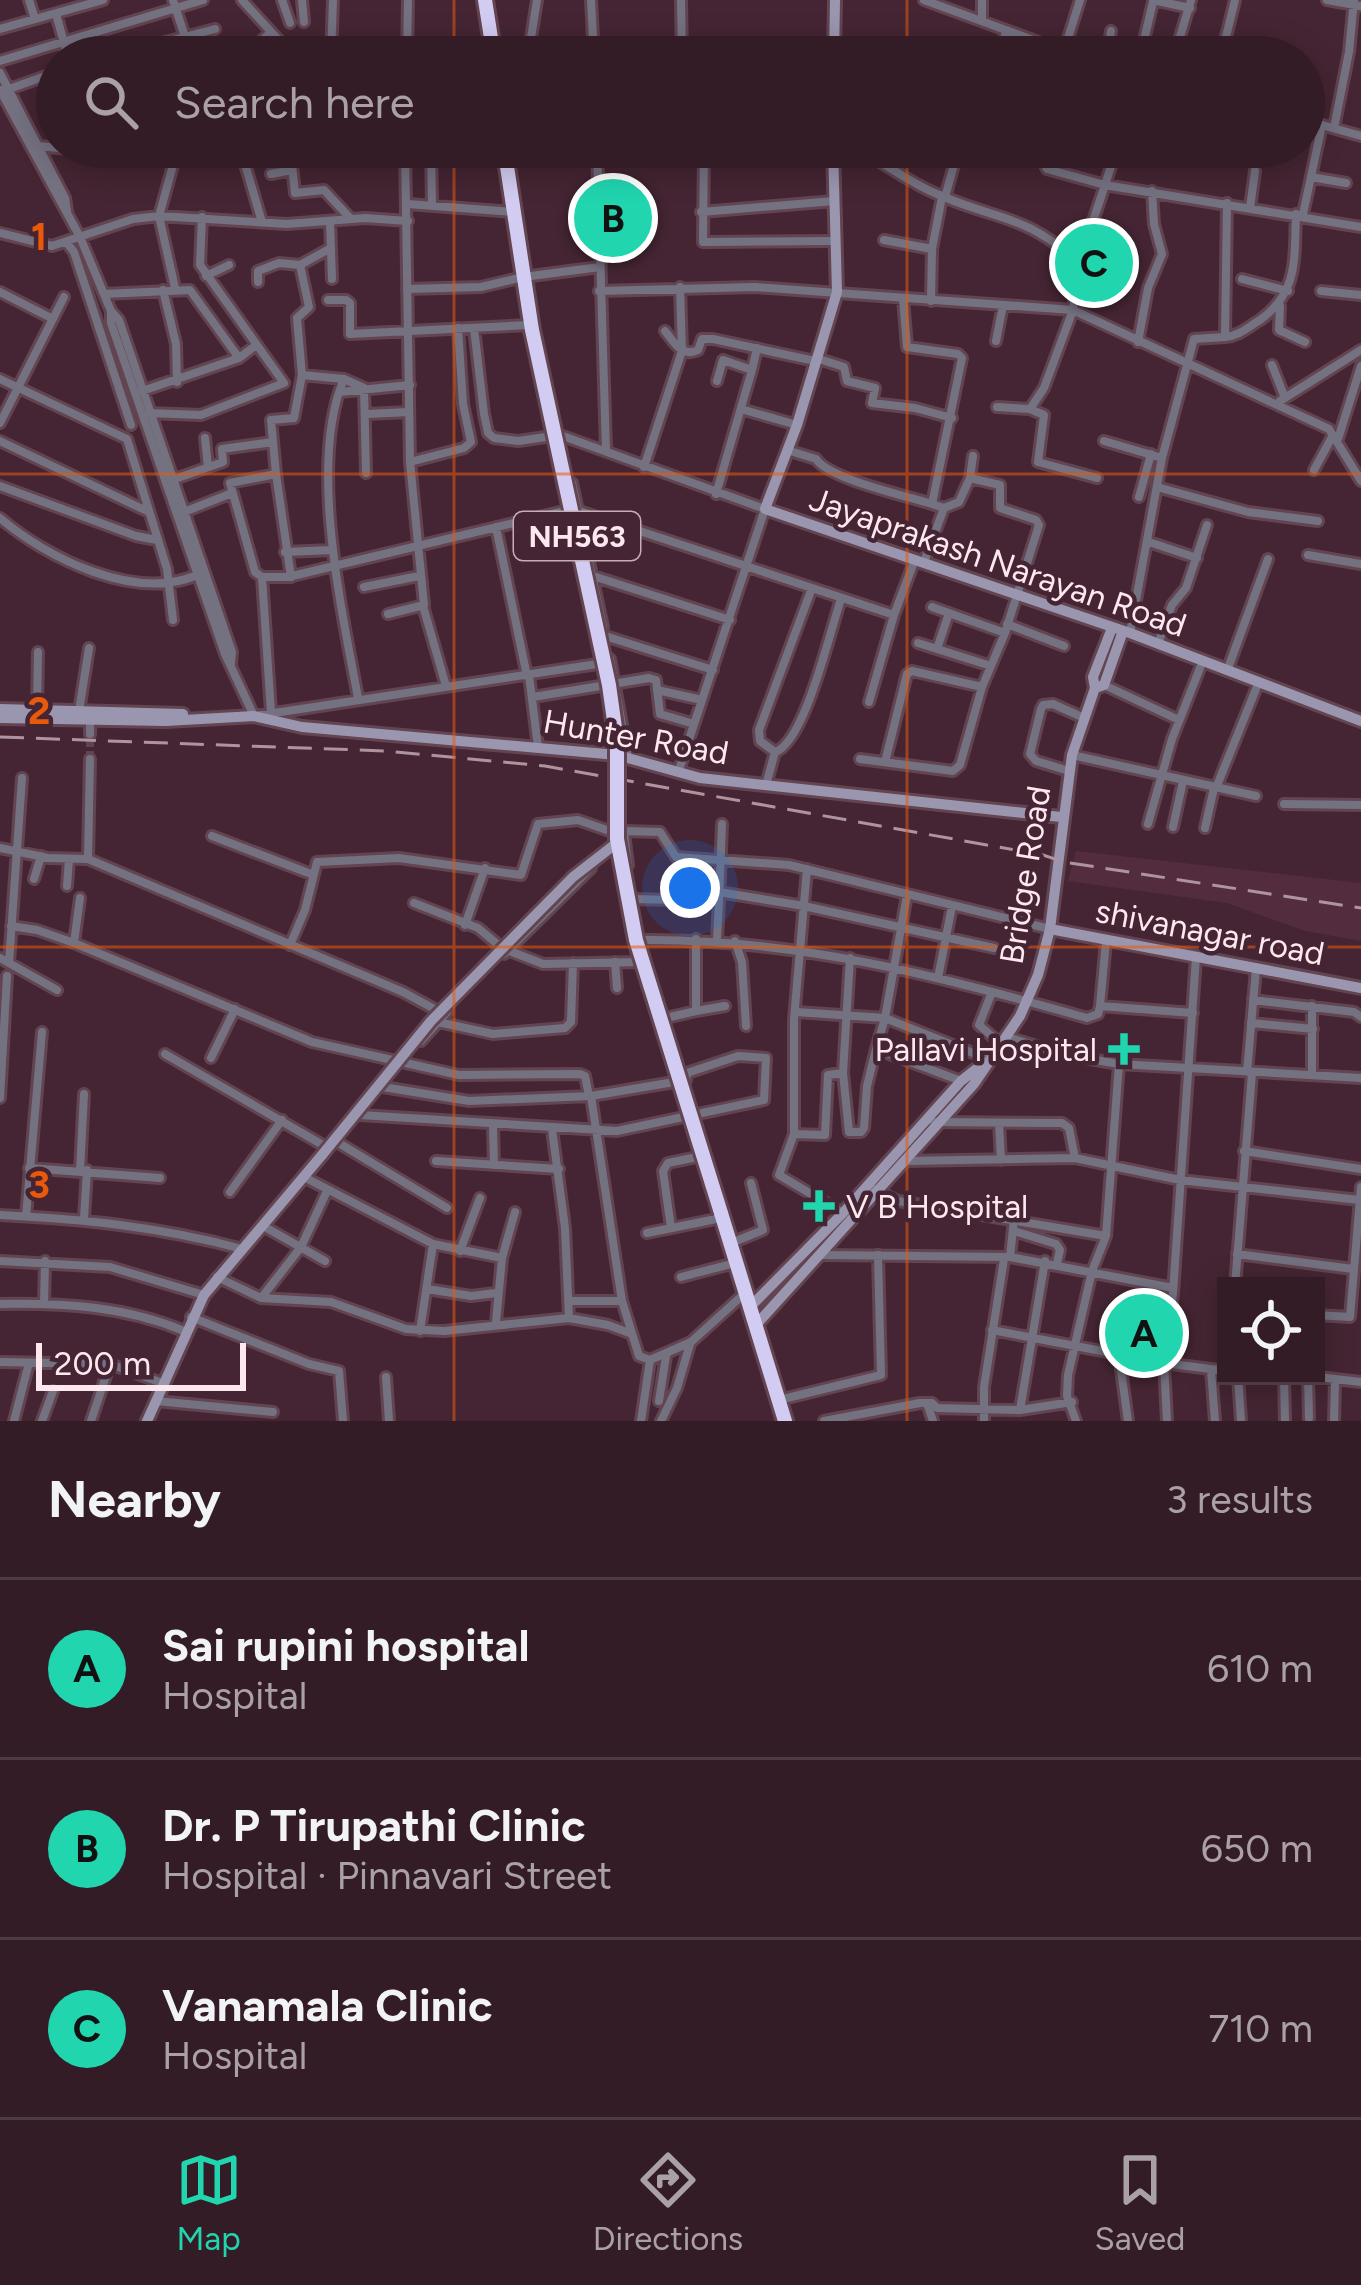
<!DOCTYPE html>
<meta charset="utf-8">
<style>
body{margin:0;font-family:Figtree,sans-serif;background:#3c252e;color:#f1f3f6}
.controls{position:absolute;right:36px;bottom:36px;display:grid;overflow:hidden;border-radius:0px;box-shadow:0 6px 30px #0003}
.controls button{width:108px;height:108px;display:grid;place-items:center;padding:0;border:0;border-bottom:3px solid #4e3a43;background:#341c26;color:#f1f3f6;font:60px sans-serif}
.scale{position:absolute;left:36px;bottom:30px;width:210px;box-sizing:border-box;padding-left:12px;border:6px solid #fee8f0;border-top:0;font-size:33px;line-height:42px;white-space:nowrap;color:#fee8f0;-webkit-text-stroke:9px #452533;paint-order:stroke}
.you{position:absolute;left:690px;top:888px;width:42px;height:42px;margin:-30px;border:9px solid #fff;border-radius:50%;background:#1a73e8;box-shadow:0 0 0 18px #1a73e833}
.badge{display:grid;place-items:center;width:78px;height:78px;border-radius:50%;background:#21d5af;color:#111;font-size:39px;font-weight:700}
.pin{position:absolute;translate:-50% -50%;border:6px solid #fff;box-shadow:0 3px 12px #0006}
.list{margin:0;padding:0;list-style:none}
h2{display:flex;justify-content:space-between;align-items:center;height:156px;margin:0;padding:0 48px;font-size:51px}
h2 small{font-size:39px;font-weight:400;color:#a9a1a7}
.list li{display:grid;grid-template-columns:78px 1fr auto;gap:36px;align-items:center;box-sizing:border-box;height:180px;padding:0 48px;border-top:3px solid #4e3a43}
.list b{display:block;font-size:45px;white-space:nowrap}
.list p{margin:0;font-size:39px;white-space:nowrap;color:#a9a1a7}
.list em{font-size:39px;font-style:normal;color:#a9a1a7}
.icon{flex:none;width:66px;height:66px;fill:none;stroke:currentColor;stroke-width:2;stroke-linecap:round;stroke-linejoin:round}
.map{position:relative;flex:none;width:1361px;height:1421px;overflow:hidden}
.search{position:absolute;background:#341c26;box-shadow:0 6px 30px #0003;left:36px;right:36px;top:36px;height:132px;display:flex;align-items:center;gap:30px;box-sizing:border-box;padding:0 42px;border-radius:66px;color:#a9a1a7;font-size:45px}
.sheet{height:696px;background:#341c26}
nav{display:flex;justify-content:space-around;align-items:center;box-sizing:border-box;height:168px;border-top:3px solid #4e3a43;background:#341c26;font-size:33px;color:#a9a1a7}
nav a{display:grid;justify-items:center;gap:6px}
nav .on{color:#21d5af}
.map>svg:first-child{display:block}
.built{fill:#532d3e}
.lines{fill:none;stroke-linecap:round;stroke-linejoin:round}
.street-tunnel{stroke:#61424f;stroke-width:8;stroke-dasharray:8 4;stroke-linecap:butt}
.street-casing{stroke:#634451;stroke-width:14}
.secondary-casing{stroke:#634451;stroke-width:16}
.highway-casing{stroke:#634451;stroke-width:20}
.street{stroke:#747281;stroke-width:8}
.secondary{stroke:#9b96af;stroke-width:10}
.highway{stroke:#d3ccf2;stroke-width:14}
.rail{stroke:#ae949e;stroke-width:3;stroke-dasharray:24 12;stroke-linecap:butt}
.secondary-bridge-casing{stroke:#634451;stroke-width:16;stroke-linecap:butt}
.highway-bridge-casing{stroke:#634451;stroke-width:20;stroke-linecap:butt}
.secondary-bridge{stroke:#9b96af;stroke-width:10}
.highway-bridge{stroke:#d3ccf2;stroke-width:14}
.grid{fill:none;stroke:#e8590c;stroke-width:3;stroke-opacity:0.55}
.poi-dot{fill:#21d5af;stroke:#452533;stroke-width:4.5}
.labels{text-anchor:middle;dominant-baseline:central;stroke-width:9;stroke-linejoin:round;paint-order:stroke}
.shield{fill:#452533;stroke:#c6aeb7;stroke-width:3}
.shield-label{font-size:30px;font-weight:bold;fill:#fee8f0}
.street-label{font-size:33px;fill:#fee8f0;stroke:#452533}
.poi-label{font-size:33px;fill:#fee8f0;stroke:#452533;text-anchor:end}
.grid-label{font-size:39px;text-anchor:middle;font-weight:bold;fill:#e8590c;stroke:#452533;stroke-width:9;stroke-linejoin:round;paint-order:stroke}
</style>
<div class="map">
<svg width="1361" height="1421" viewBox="0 0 1361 1421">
<rect width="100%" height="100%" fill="#452533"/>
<path class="built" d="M1076 851 1361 883V941L1305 931 1227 903 1068 881Z"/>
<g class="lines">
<path class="street-tunnel" d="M90 759V734"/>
<g class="street-casing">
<path id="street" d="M29 0 35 19
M173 0 185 37
M242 0 294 57
M282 0 290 23
M302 0 304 22
M591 0 594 57
M681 0 682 57
M924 0 1079 57
M982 0V20
M1153 0 1190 8
M1327 0 1361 6
M56 14 68 57
M0 29 103 0
M194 36 209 57
M152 45 156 57
M1064 51 1080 0
M108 57 215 29
M244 57 269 34
M331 57 333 0
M407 57 408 0
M528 57 537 0
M999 57 1006 31
M1107 57 1111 31
M1140 57 1153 2
M1174 57 1191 0
M1221 57 1235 0
M0 61 203 0
M0 73 65 198 67 211
M9 89 57 72
M0 90 80 237 111 311 119 320 232 652 231 663
M1304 120 1361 136
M1334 128 1349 52 1354 0
M38 146 156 157 160 147
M240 147 262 222
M290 147 295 193 324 190 350 218
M431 147 432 203
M597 147 606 451
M704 147 703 242 835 241
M855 147C883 162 908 182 937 194 998 221 1024 213 1079 263
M1049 147 1044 163 1047 169 1105 185 1117 147
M507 159 552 147
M271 174 292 170
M1311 177 1346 183
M945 197 959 147
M408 204 514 212
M1250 208 1255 171
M701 212 834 201
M1303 214 1322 125
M330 221 332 279
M0 233 52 246 133 219 159 216 287 224 365 218 408 221
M884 240 932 249
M67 243 74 252 131 425
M206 276 229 265
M1242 279 1288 291
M258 282V271L279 263 300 265
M175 288 159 216 178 147
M407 289 481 287 523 277 600 267
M163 290 176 344 177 382
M599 291 755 287 1073 310 1329 429 1361 481
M1321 291 1361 295
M0 292 53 319
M104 294 190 290 239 358
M903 298 907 347 958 354 962 358 932 504 944 508 959 502 970 478 973 456
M328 300H346L350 303V334L529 325
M931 301 932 249 942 197
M1280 306 1279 330 1305 342
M111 311V323L225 654 254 716 604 663
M474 328 484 414 488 433 494 438 518 441 560 435 765 509 679 770
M665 331C674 342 682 358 698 350L702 339H713L815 361
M1225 337C1239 336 1248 327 1260 320 1299 292 1294 258 1296 214
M996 341 1003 305
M1138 342 1148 288 1162 254 1154 224 1152 191
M816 358 844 367 847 381 875 388 872 403 915 408 952 418
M1272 365 1285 398
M302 375 344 379 364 388 366 473
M0 379 127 439 167 569 173 620
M344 379C308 462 342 611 358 698
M717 381 723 360 752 370 757 348
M142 391 239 358 255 346
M340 392 410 385
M1280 401 1361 350
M997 407 1030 409 1044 388 1073 310 1079 263 1105 185 1361 227
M741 409 797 425
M1030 409 1044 415 1038 462 1097 478
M149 413 201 415 284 383 200 265 202 217
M367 414 409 412
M0 423 64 297
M205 438 208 467
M1338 439 1361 366
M0 441 149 512
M1104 441 1162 458
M787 450 816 459C829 479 907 496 932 504
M410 462 464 448 471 442 463 404 458 328
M644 467 682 351 680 287
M1314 470 1333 435
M276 474 291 577
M172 480 223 462 222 449 273 442
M572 483 603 627
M0 486 136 536 157 540
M1157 487 1248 512 1318 521
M716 494 752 370
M1139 497 1151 454
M184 512 232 493
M0 518C47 558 135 602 197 575
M496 527 527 676
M1149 542 1197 558
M285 552 332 550
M1308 555 1361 564
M924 562 944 508
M593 576 730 620
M262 577H288L560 512 579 511 894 615 914 562
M364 587 419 576
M423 606 446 686
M932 607 1005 633
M388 614 424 605 410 462 405 147
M1007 624 1064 646
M1130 633 1162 458 1194 339 1225 337 1227 203
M605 636 713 670
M918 643 991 666
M1158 644 1172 605 1186 588 1207 525
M937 649 949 613
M610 659 628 758
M1227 671 1268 559
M529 675 538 747
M1104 685 1179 720
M657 690 702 700
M533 697 649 678 656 680 660 714 694 724
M869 702 894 615
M37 711 38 652
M79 711 89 648
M271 712 262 577 255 572 230 483 276 474 271 420 294 418 302 375 297 318 309 307 300 265 331 248
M90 734V721
M775 752 760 741 759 730 812 588
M1072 755 1256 796
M90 759 88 859 403 992 440 1012
M860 759 953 771 960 765 982 687 1005 633 1039 525 1036 520 1000 508V485L970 478
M885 762 907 674 912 671 982 687
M1069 771 1036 761 1030 754 1041 709 1043 705 1053 704 1082 717
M766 785 775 752C805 742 830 631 841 599
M1216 788 1258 684
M1284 804 1361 805
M1148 824 1172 739 1202 663
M1173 827 1183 781
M1205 828 1214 788
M624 833 628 865
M212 836 311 874
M0 848 48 858 87 859
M807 869 794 1019V1134L779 1175 843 1213
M34 879 41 856
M67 886 69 859
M719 892 804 906 994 948
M632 899 719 901 722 824
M414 903 478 928 502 948 543 964 642 962
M465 925 485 868
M11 926 37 930 74 943 312 1042 459 1075 580 1074 585 1076 589 1096
M696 939V1011L725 1006
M717 939 719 901
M640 940C794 938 940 976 1087 1018L1098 1014 1100 1006 1106 941
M735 941 742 962 746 1026
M74 943 80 898
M290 945 305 910 317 862 399 858 521 875 538 824 578 820 621 835 624 831 660 832 676 857 789 865 1050 929
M504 954 591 868
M0 958 57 990
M850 958 843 1073 849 1132H861L864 1128 867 1086 876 1049
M615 962 617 988
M9 963 22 778
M938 978 952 906
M992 992 979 1025 1001 1044
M1253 1000 1354 1012 1361 1017
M1100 1006 1193 1013
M796 1012 885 1018 907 895
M666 1018 696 1011
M438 1022 493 1034 565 1028 571 1022 573 963
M1251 1023 1313 1029
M1007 1037 1067 1055 1119 1064 1361 1078
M421 1041 447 1012
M165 1054 328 1148
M211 1058 235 1009
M1247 1072 1256 969
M1312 1075V1006
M961 1081 876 1049 885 1018 988 1059
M591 1096 622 1301 639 1356 650 1360 691 1342 744 1294
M0 1098 7 976
M360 1115 617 1131 764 1100 766 1058 738 1056 687 1073 686 1080 591 1096 469 1101 383 1087
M934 1122 1062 1123 1069 1128 1075 1158
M999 1123 1001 1160
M493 1126 494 1165
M552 1129 565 1228 569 1318
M794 1134 825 1135 828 1075 843 1073
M337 1142 447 1208
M1244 1151 1361 1169
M436 1161 559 1169
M906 1161 1075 1158 1180 1180 1359 1200
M29 1168 160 1178
M80 1171 84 1094
M304 1177 433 1244 502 1258
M874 1189 898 1201 1106 1236
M230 1192 282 1120
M0 1215C82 1219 162 1227 242 1249
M26 1216 42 1032
M84 1218 87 1170
M263 1226 325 1261
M671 1228 663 1171 668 1163 702 1156
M1014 1231 1056 1244 1060 1250 1057 1263
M647 1233 721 1218
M731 1243 763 1230 751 1183
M460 1251 480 1198
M1237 1254 1353 1269
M821 1255 1010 1257 1173 1288
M1010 1257 1014 1219
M0 1261 110 1267 204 1295
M217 1277 261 1298 331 1302 406 1329 444 1331 569 1318 608 1325 632 1334
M681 1277 735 1263
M1235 1286 1252 1073
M427 1289 471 1296 496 1293
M262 1297 301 1247 327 1191
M570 1301H622
M0 1304C64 1303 125 1306 184 1331
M44 1304 45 1261
M1316 1315 1350 1317 1361 1187
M191 1317 309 1364 339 1371 343 1421
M496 1322 502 1258 515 1212
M992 1330 1164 1363 1226 1371
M420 1331 433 1244
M0 1362 110 1364 162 1383
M1211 1370 1215 1421
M1238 1376 1241 1421
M1284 1376 1285 1421
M1308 1376 1309 1418
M1310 1376 1361 1382
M386 1377 389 1421
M779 1400 881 1375 878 1255
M156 1401 273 1412
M659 1401 666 1356
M927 1403 933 1421
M1020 1410 1045 1261
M14 1421 29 1363
M42 1421 53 1391
M91 1421 110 1364
M641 1421 650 1360
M661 1421 677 1388 690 1344
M824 1421 920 1403H932L937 1408 1020 1410 1072 1402
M984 1421V1387L1004 1259
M1076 1421 1067 1396 1068 1375 1092 1271 1106 1236 1119 1064
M1128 1421 1119 1355 1125 1319 1135 1314 1171 1322
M1167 1421 1164 1363 1173 1293 1196 957
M1334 1421 1335 1381"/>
</g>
<g class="secondary-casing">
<path id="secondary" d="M834 57 835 0
M833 147 837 292 797 425 765 509 1130 633 1361 721
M1095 688 1104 685 1123 631
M0 709 183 714
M0 718 166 721 254 716 302 727 617 755 700 778 1061 817
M1050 929 1361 988
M749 1308 843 1213 961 1081 984 1063
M755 1326 974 1084 1020 1016 1038 975 1050 929 1072 755 1095 688 1093 677 1112 628
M147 1421 204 1295 322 1155"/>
</g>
<g class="highway-casing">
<path id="highway" d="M485 0 494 57
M504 147 532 330
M721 1213 785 1421"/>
</g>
<use href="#street" class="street"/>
<use href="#secondary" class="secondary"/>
<use href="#highway" class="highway"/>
<path class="rail" d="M0 737 386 751 545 766 1043 855 1064 862 1361 908"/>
<g class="secondary-bridge-casing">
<path id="secondary-bridge" d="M322 1155 431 1021 573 877 618 842"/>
</g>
<g class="highway-bridge-casing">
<path id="highway-bridge" d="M532 330 609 685 617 742V839L636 940 721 1213"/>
</g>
<use href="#secondary-bridge" class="secondary-bridge"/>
<use href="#highway-bridge" class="highway-bridge"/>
</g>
<path class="grid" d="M454 0V57M907 0V57M454 147V1421M907 147V1421M0 474H1361M0 947H1361"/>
<g class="poi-dot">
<path d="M1118 1031h12v12h12v12h-12v12h-12v-12h-12v-12h12z"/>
<path d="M813 1188h12v12h12v12h-12v12h-12v-12h-12v-12h12z"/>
</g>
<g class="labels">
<rect class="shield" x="514" y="512" width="126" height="48" rx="9"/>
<g class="shield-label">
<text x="577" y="536">NH563</text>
</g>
<g class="street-label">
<text transform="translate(998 562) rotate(19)">Jayaprakash Narayan Road</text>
<text transform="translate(636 737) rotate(10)">Hunter Road</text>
<text transform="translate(1025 875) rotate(-81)">Bridge Road</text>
<text transform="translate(1210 932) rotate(11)">shivanagar road</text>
</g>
<g class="poi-label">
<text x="1097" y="1049">Pallavi Hospital</text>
<text x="846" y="1206" text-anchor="start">V B Hospital</text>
</g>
</g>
<g class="grid-label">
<text x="39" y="250">1</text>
<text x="39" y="724">2</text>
<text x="39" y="1198">3</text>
</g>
</svg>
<div class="controls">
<button><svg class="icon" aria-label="locate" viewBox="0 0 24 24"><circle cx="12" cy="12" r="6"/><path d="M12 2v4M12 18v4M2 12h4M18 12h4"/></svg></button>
</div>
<div class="scale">200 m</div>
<div class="you"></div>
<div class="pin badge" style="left:1144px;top:1333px">A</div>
<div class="pin badge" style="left:613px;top:218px">B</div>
<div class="pin badge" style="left:1094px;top:263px">C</div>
<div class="search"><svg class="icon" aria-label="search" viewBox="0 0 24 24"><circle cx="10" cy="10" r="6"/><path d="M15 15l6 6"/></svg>Search here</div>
</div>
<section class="sheet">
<h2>Nearby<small>3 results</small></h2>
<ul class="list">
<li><span class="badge">A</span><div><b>Sai rupini hospital</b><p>Hospital</p></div><em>610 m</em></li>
<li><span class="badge">B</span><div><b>Dr. P Tirupathi Clinic</b><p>Hospital · Pinnavari Street</p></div><em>650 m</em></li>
<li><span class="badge">C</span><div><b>Vanamala Clinic</b><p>Hospital</p></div><em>710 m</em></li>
</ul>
</section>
<nav>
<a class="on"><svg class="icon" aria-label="map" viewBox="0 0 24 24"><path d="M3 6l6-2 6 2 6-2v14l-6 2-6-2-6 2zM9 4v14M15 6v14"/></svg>Map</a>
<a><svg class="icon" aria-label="directions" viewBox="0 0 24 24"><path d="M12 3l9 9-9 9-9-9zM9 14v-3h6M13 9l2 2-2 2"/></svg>Directions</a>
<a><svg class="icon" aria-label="saved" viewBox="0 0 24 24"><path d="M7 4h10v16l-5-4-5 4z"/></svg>Saved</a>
</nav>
